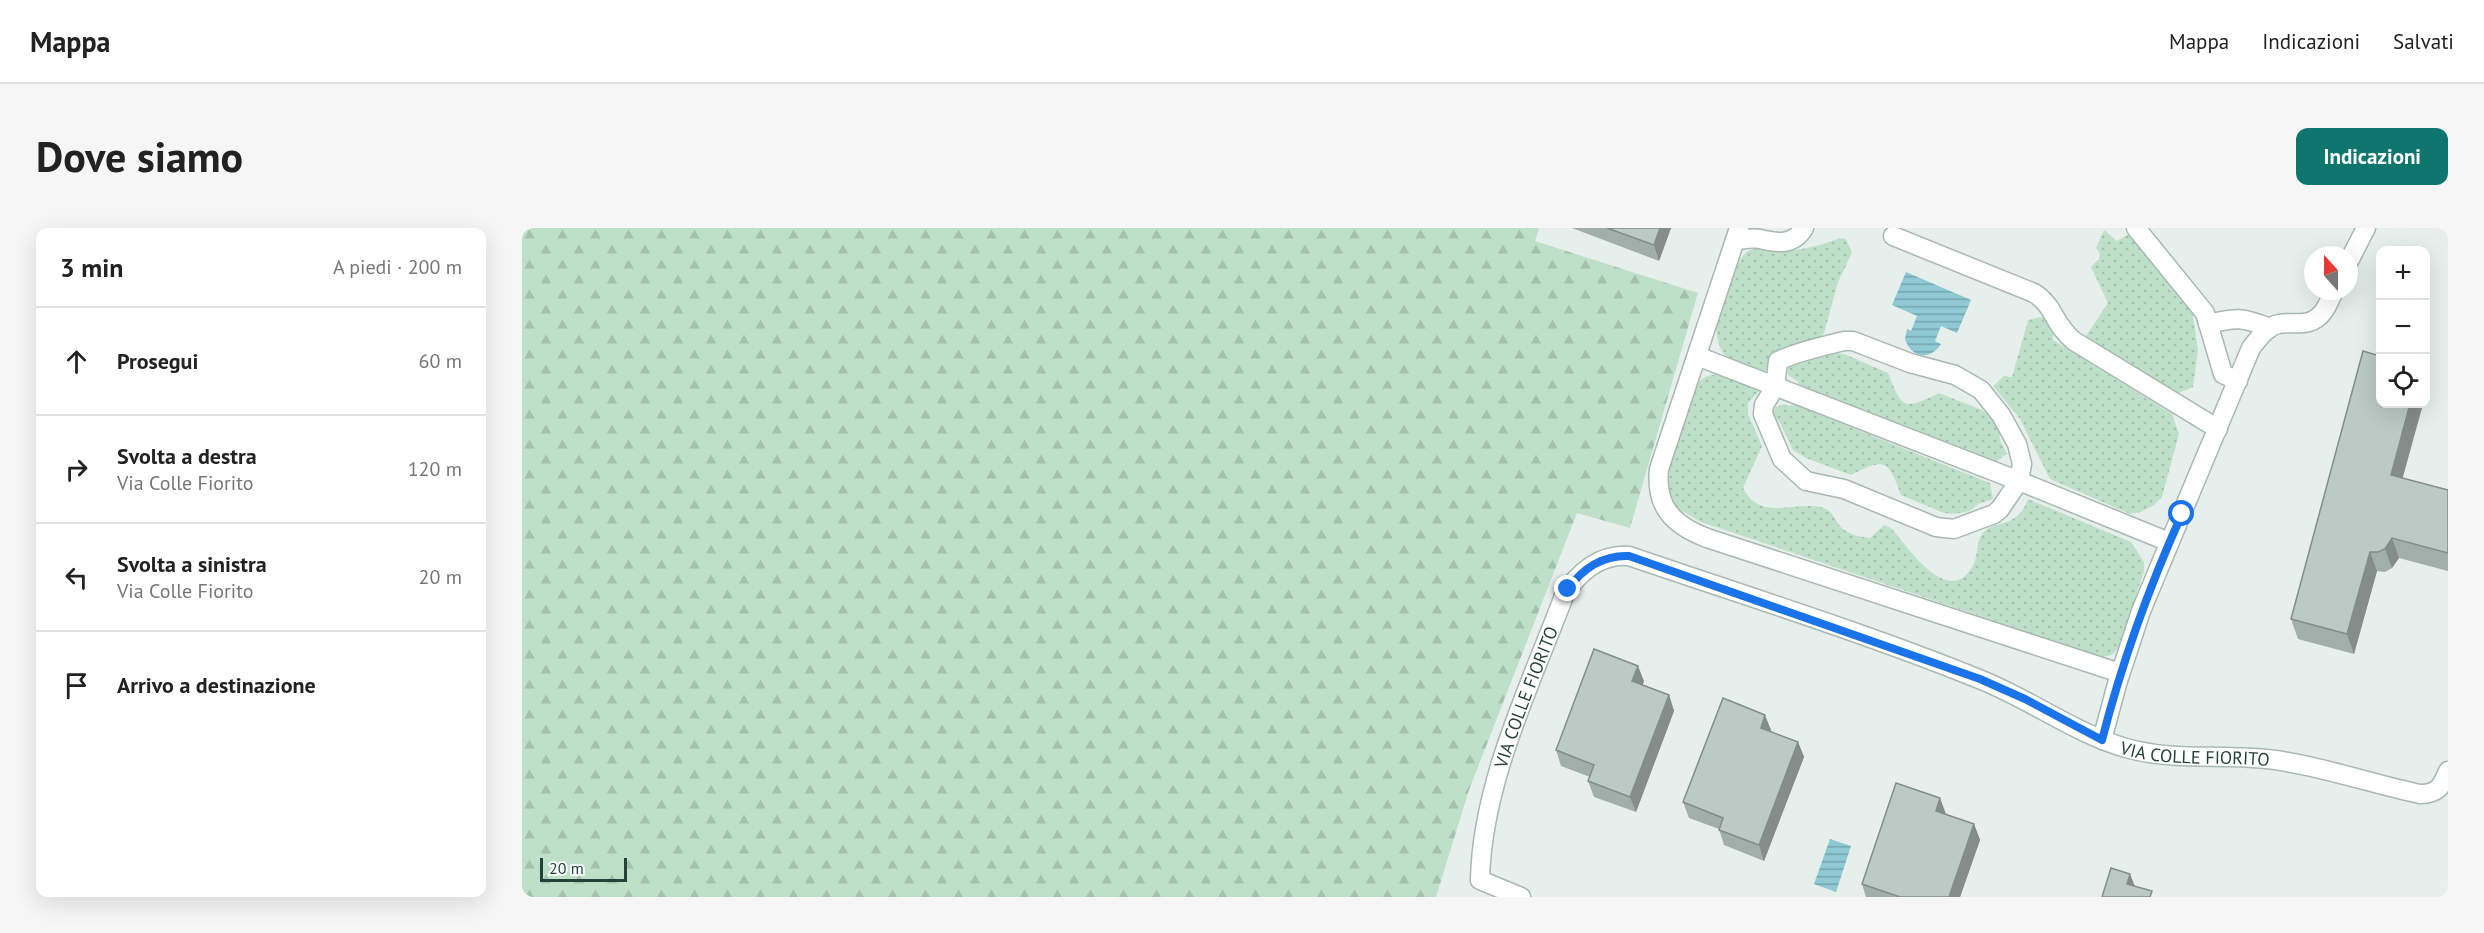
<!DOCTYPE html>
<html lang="it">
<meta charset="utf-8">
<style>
body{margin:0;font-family:"PT Sans",sans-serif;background:#f6f6f6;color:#222}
.controls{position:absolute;right:18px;top:18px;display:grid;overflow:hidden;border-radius:12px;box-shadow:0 6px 24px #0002}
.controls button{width:54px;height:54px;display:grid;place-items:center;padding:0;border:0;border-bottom:2px solid #e0e0e0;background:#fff;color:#222;font:30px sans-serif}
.compass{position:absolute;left:1782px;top:18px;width:54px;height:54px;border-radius:50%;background:#fff;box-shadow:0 6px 24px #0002;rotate:339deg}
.scale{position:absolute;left:18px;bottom:15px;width:87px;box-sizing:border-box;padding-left:6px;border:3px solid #24423a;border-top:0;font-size:16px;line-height:21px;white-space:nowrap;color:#24423a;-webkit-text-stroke:4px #f7fbf9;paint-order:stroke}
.stop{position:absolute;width:18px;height:18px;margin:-14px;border:4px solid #1a73e8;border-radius:50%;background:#fff}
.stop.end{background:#1a73e8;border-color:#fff;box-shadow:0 2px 6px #0008}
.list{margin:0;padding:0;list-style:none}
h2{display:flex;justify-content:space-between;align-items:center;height:78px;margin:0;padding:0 24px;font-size:26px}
h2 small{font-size:20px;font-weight:400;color:#767676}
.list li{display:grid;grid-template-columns:39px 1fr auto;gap:18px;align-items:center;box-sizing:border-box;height:108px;padding:0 24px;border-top:2px solid #e0e0e0}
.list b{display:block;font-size:22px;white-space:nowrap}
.list p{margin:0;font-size:20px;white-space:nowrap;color:#767676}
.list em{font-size:20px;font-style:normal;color:#767676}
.icon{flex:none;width:33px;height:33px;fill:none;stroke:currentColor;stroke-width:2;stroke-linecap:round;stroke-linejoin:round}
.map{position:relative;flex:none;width:1926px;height:669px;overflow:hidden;border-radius:12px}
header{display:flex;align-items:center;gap:36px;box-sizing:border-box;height:84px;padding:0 30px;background:#fff;border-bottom:2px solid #e0e0e0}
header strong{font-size:28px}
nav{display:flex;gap:33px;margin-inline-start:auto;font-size:21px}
.intro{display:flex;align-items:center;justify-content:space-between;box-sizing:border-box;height:144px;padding:0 36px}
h1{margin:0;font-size:42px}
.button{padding:15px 27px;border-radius:12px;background:#0f766e;color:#fff;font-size:21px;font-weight:700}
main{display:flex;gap:36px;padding:0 36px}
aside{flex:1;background:#fff;border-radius:12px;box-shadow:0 6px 24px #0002}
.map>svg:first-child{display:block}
.grass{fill:url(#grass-dots)}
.forest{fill:url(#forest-firs)}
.water{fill:url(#water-rules)}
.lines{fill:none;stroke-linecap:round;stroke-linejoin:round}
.minor-casing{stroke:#a8b8b2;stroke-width:21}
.minor{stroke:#fff;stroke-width:18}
.wall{fill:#a1aea9}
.shaded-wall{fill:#838d89}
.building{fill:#bbcac4;stroke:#838d89;stroke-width:1.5}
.route{stroke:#1a73e8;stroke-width:8}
.labels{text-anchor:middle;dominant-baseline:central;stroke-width:5;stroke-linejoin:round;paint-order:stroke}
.street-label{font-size:18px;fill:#24423a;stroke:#f7fbf9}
</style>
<header>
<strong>Mappa</strong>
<nav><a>Mappa</a><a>Indicazioni</a><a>Salvati</a></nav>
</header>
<div class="intro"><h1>Dove siamo</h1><a class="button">Indicazioni</a></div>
<main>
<aside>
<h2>3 min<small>A piedi · 200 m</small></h2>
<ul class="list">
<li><svg class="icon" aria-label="ahead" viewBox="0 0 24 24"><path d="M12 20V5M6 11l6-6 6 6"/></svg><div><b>Prosegui</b></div><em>60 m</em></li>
<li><svg class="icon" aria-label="right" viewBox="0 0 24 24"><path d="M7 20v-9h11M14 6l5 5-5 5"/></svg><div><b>Svolta a destra</b><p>Via Colle Fiorito</p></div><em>120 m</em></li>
<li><svg class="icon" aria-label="left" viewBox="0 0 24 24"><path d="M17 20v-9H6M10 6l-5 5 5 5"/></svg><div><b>Svolta a sinistra</b><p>Via Colle Fiorito</p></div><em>20 m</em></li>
<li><svg class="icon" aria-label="arrive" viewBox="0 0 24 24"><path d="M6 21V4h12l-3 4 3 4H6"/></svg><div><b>Arrivo a destinazione</b></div></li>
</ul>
</aside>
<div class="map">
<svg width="1926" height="669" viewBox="0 0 1926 669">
<defs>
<pattern id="grass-dots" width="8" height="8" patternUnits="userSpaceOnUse" patternTransform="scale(1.5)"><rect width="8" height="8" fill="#bfe0c8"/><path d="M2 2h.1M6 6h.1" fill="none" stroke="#a4c1ad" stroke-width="1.8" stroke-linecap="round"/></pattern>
<pattern id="forest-firs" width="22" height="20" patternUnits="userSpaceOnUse" patternTransform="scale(1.5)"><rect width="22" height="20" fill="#bfe0c8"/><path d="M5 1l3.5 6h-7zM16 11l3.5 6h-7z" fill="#a4c1ad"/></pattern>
<pattern id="water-rules" width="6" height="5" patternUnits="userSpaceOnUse" patternTransform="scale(1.5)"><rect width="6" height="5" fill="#8ec9d4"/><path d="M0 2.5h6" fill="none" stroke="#74a5ad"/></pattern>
</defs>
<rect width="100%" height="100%" fill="#e6efeb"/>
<path class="grass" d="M1582 2 1595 13 1607 6 1670 82 1676 122 1671 159 1654 166 1564 108 1586 75 1569 39 1577 31 1578 26 1574 20Z
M1318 10 1324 11 1330 25 1316 54 1302 105 1296 112 1251 123 1243 144C1231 140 1210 137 1202 126 1196 118 1193 103 1195 95 1198 79 1213 32 1225 24 1234 17 1242 23 1251 23 1274 24 1297 18 1318 10Z
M1518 89 1526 92 1531 102V112L1650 186 1657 206 1640 269 1632 277 1619 284 1608 286 1528 251 1498 191 1471 158 1482 148 1490 149 1506 92Z
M1307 124 1322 126 1366 145C1380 180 1381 183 1417 165L1460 182 1468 188 1477 201 1478 212 1485 226 1472 235 1278 158 1275 153 1266 147V136L1272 134H1279Z
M1196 146 1237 163 1226 175V186L1240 218 1221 260C1238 293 1270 274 1298 279 1313 282 1312 294 1321 301 1328 307 1340 309 1348 310L1362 297 1369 300C1386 319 1424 378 1449 341 1457 330 1453 317 1460 306 1471 291 1495 302 1506 271L1609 314 1622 334V343L1597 419 1590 427 1580 429 1179 294C1166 286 1149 280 1144 264 1136 244 1164 182 1172 160 1178 150 1185 147 1196 146Z
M1262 176 1268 178 1273 177 1468 255 1471 271 1456 276 1448 283 1432 286 1422 285 1379 267C1366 231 1363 230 1329 247L1284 230 1271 222 1258 195 1250 185 1254 179Z"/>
<path class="forest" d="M0 0H1017L1013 13 1176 65 1108 300 1055 285 947 562 914 669H0Z"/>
<path class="water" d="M1384 44 1449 72 1435 105 1419 98 1413 113 1419 116C1408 133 1389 130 1383 111L1385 101 1389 103 1395 88 1370 77Z
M1308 611 1329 618 1314 664 1292 656Z"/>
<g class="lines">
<g class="minor-casing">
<g id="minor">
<path d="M1217 0 1137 241C1133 279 1151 297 1185 310L1598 445"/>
<path d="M1614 0 1683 85 1701 146 1716 153"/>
<path d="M1371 8 1512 65C1533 78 1531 96 1552 113L1696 201"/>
<path d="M1213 12C1220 12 1230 9 1238 11 1255 15 1271 18 1282 0"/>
<path d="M1827 33 1844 0"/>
<path d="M1686 96C1715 89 1720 89 1748 100"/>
<path d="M1322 113H1331L1388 135 1433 147 1459 162 1479 187 1495 216 1500 236 1497 253 1478 281 1472 286 1432 301 1414 299 1322 261 1284 253 1260 231 1241 186 1242 177 1253 159 1256 133C1274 124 1301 118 1322 113Z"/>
<path d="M1175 128 1497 253 1647 314"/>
<path d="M1580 512 1595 456 1619 383 1729 120C1736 111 1745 98 1757 96 1772 93 1788 101 1801 84 1806 78 1808 70 1812 63"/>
<path id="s1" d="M999 669 958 652C960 555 1008 458 1042 368 1056 344 1078 326 1107 328 1224 368 1343 405 1457 451 1508 471 1552 505 1604 520 1653 534 1704 525 1753 532 1803 539 1850 556 1898 566 1916 566 1920 558 1926 543"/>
</g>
</g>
<use href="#minor" class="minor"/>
</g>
<path class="wall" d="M1050 0H1149L1137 33Z
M1858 176H1901L1880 250 1926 262V343L1877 330 1870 340 1863 344 1855 343 1832 426 1776 411 1769 391Z
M1122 453 1120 457 1147 467 1152 483 1114 584 1072 569 1066 553 1068 549 1039 538 1034 522Z
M1249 502 1248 503 1276 514 1282 529 1242 633 1202 617 1197 601 1167 590 1161 574Z
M1424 586 1452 596 1458 612 1438 669H1344L1340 656Z"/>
<path class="shaded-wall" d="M1138 0H1149L1137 33 1132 17Z
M1904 153 1905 158 1904 165Z
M1888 176H1901L1876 267 1869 247Z
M1870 310 1877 330 1870 340 1863 321Z
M1848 324 1855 343 1832 426 1825 406Z
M1116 438 1122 453 1116 469 1110 453Z
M1147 467 1152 483 1114 584 1108 569Z
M1243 487 1249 502 1244 515 1239 500Z
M1276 514 1282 529 1242 633 1237 617Z
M1418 570 1424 586 1419 599 1414 583Z
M1452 596 1458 612 1438 669H1427Z
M1608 646 1614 661 1605 656Z"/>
<path class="building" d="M1085 0H1138L1132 17Z
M1841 123 1858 128V176H1888L1869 247 1926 262V325L1870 310 1863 321 1856 324H1848L1825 406 1769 391Z
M1072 421 1116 438 1110 453 1147 467 1108 569 1066 553 1072 537 1034 522Z
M1201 470 1243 487 1239 500 1276 514 1237 617 1197 602 1201 590 1161 574Z
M1374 555 1418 570 1414 583 1452 596 1427 669H1378L1340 656Z
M1589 640 1608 646 1605 656 1630 663 1628 669H1580Z"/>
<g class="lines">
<path class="route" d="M1046 361C1061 340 1081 327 1107 328L1458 451 1503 471 1580 512C1600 434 1627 359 1660 286"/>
</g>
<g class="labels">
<g class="street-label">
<text stroke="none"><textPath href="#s1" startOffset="234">VIA COLLE FIORITO</textPath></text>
<text stroke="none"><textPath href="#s1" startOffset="1026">VIA COLLE FIORITO</textPath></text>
</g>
</g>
</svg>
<div class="controls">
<button>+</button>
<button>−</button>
<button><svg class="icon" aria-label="locate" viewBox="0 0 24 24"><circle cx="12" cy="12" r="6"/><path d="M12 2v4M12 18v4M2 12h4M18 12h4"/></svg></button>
</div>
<svg class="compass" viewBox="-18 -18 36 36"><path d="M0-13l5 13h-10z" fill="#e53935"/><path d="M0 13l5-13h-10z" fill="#767676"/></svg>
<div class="scale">20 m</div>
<div class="stop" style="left:1660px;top:286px"></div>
<div class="stop end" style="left:1046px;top:361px"></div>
</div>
</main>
